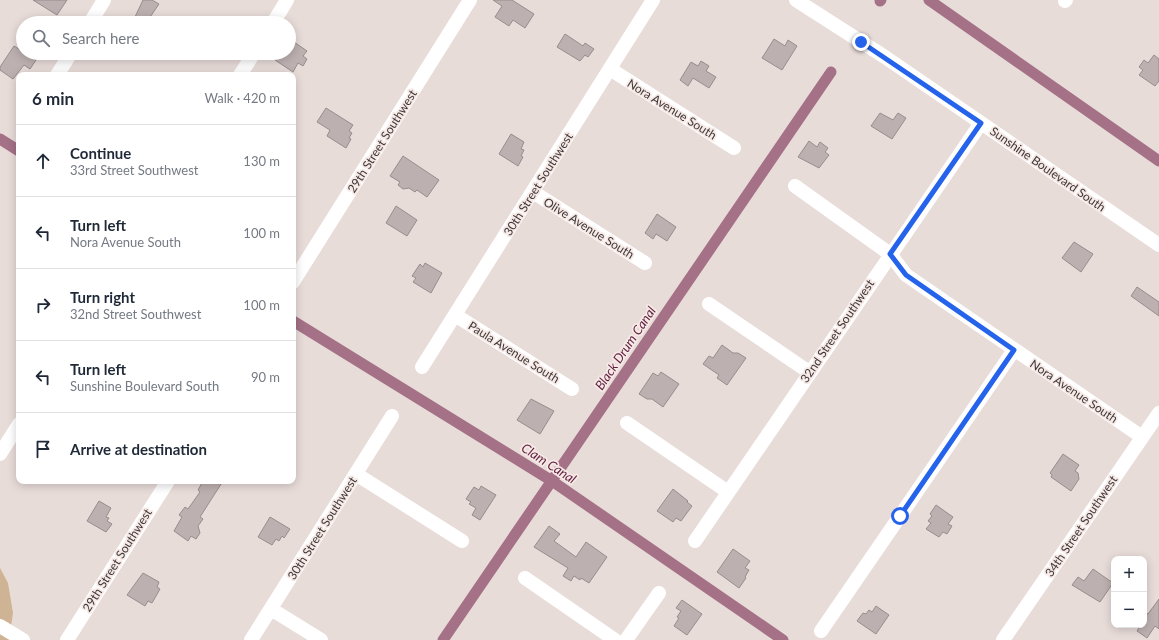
<!DOCTYPE html>
<meta charset="utf-8">
<style>
body{margin:0;font-family:Lato,sans-serif;background:#f2f2f3;color:#1f2937}
.controls{position:absolute;right:12px;bottom:12px;display:grid;overflow:hidden;border-radius:8px;box-shadow:0 2px 10px #0003}
.controls button{width:36px;height:36px;display:grid;place-items:center;padding:0;border:0;border-bottom:1px solid #e0e1e3;background:#fff;color:#1f2937;font:20px sans-serif}
.stop{position:absolute;width:12px;height:12px;margin:-9px;border:3px solid #2563eb;border-radius:50%;background:#fff}
.stop.end{background:#2563eb;border-color:#fff;box-shadow:0 1px 4px #0008}
.list{margin:0;padding:0;list-style:none}
h2{display:flex;justify-content:space-between;align-items:center;height:52px;margin:0;padding:0 16px;font-size:17px}
h2 small{font-size:13px;font-weight:400;color:#747a83}
.list li{display:grid;grid-template-columns:26px 1fr auto;gap:12px;align-items:center;box-sizing:border-box;height:72px;padding:0 16px;border-top:1px solid #e0e1e3}
.list b{display:block;font-size:15px;white-space:nowrap}
.list p{margin:0;font-size:13px;white-space:nowrap;color:#747a83}
.list em{font-size:13px;font-style:normal;color:#747a83}
.icon{flex:none;width:22px;height:22px;fill:none;stroke:currentColor;stroke-width:2;stroke-linecap:round;stroke-linejoin:round}
.map{position:relative;flex:none;width:1159px;height:640px;overflow:hidden}
.search{position:absolute;background:#fff;box-shadow:0 2px 10px #0003;left:16px;top:16px;width:280px;height:44px;display:flex;align-items:center;gap:10px;box-sizing:border-box;padding:0 14px;border-radius:22px;color:#747a83;font-size:15px}
.panel{position:absolute;background:#fff;box-shadow:0 2px 10px #0003;left:16px;top:72px;width:280px;height:412px;border-radius:8px}
.map>svg:first-child{display:block}
.green{fill:#ceb495}
.lines{fill:none;stroke-linecap:round;stroke-linejoin:round}
.canal{stroke:#a47187;stroke-width:11}
.building{fill:#bdb0b1;stroke:#988c8d}
.minor{stroke:#fff;stroke-width:14}
.route{stroke:#2563eb;stroke-width:5}
.labels{text-anchor:middle;dominant-baseline:central;stroke-width:3.5;stroke-linejoin:round;paint-order:stroke}
.street-label{font-size:12px;fill:#3c3736;stroke:#f6e9e6}
.water-label{font-size:13px;font-style:italic;fill:#601f41;stroke:#f6e9e6}
</style>
<div class="map">
<svg width="1159" height="640" viewBox="0 0 1159 640">
<rect width="100%" height="100%" fill="#e8dcd9"/>
<path class="green" d="M0 568 8 583 13 613 9 640H0Z"/>
<g class="lines">
<path class="canal" d="M929 0 1159 161
M880 1 881 0
M0 139 19 151
M293 321 552 481 783 640
M443 640 831 72"/>
</g>
<path class="building" d="M33 0H67L57 15Z
M143 0H152L159 4 146 23 135 17Z
M493 0H512L534 14 525 28 513 20 509 26 495 17 502 6Z
M565 34 583 46 585 43 594 49 588 57 585 55 580 61 557 47Z
M774 39 785 46 788 40 797 46 782 70 762 58Z
M294 42 307 51 303 56 307 59 303 66 298 63 293 72 275 60 280 53H289Z
M14 46 36 60 30 69 24 65 13 79 0 70V67Z
M1154 55 1159 59V81L1155 86 1139 75 1143 70 1139 67 1144 60 1148 63Z
M701 61 709 66 706 71 716 77 709 88 693 78 688 86 680 80 691 62 698 66Z
M326 108 353 125 349 131 352 133 349 138 351 139 346 148 327 136 330 130 317 122Z
M880 113 893 120 898 113 906 118 892 139 871 126Z
M511 134 524 142 521 149 524 150 521 156 523 157 518 166 499 154Z
M809 141 817 147 820 142 828 148 825 152 829 155 819 168 798 157Z
M403 156 439 180 427 197 417 190 415 192 409 188 403 189 398 185 400 182 390 176Z
M396 206 417 220 407 236 386 223Z
M657 214 676 227 667 241 656 234 653 239 645 233Z
M1074 242 1093 254 1081 272 1062 258Z
M425 263 442 273 431 293 413 282 416 278 412 276 420 264 423 267Z
M1137 287 1159 302V316L1131 296Z
M722 345 733 353H738L746 358 727 385 717 378 719 375 703 364 709 356 713 358Z
M661 372 679 384 663 407 652 399H647L639 394 653 373 658 376Z
M531 399 554 411 540 434 517 420Z
M1063 454 1079 465 1075 471 1078 473 1079 479 1071 491 1051 477 1052 475 1050 473Z
M203 481H223L200 517 203 519 198 526 200 533 196 539 191 536 188 541 174 531 182 517 179 515 185 507 188 509 200 492 198 490Z
M481 486 496 495 480 520 472 515 476 508 469 504 471 502 466 499 474 487 479 490Z
M673 489 688 501 687 502 692 506 681 521 676 518 673 522 657 511Z
M99 501 111 508 106 517 109 518 107 521 112 524 106 532 87 521Z
M936 505 953 517 948 524 952 526 947 534 943 532 939 537 926 529 931 523 928 521 932 516 930 514Z
M270 517 290 529 284 538 282 536 279 541 276 539 272 545 258 537Z
M549 526 560 534 554 541 576 557 586 542 607 557 589 583 581 578 580 580 574 576 571 581 563 576 568 568 534 547Z
M733 549 750 561 745 568 749 570 745 577 746 578 739 588 717 572Z
M1093 569 1113 583 1100 602 1072 585 1078 577 1084 581Z
M143 573 159 582 157 587 160 589 152 603 148 601 145 606 127 595Z
M1159 599V629L1155 626 1147 638 1137 631 1141 625H1144V612L1148 614Z
M682 600 702 614 687 635 674 626 679 618 677 617 681 611 676 608Z
M876 606 889 615 876 634 857 621 863 613 866 614 869 610 872 612Z"/>
<g class="lines">
<path class="minor" d="M796 0 885 57 1159 245
M1065 1 1066 0
M90 23 104 0
M273 23 287 0
M610 69 734 148
M57 75 71 53
M240 75 254 53
M795 186 890 254 906 275 1142 437
M533 192 645 263
M293 282 470 0
M709 304 809 372
M455 315 572 389
M422 367 653 0
M627 423 728 492
M0 454 19 424
M356 474 462 541
M695 541 981 123
M525 578 615 640
M271 609 321 640
M0 626 23 640
M821 631 1014 350
M67 640 168 481
M251 640 392 416
M626 640 659 593
M1003 640 1159 413"/>
</g>
<g class="lines">
<path class="route" d="M861 42 981 123 890 254 906 275 1014 350 900 516"/>
</g>
<g class="labels">
<g class="street-label">
<text transform="translate(672 109) rotate(32)">Nora Avenue South</text>
<text transform="translate(382 141) rotate(-58)">29th Street Southwest</text>
<text transform="translate(1048 169) rotate(35)">Sunshine Boulevard South</text>
<text transform="translate(538 184) rotate(-58)">30th Street Southwest</text>
<text transform="translate(589 228) rotate(32)">Olive Avenue South</text>
<text transform="translate(837 331) rotate(-56)">32nd Street Southwest</text>
<text transform="translate(514 352) rotate(32)">Paula Avenue South</text>
<text transform="translate(1074 391) rotate(34)">Nora Avenue South</text>
<text transform="translate(1081 526) rotate(-56)">34th Street Southwest</text>
<text transform="translate(322 528) rotate(-58)">30th Street Southwest</text>
<text transform="translate(117 560) rotate(-58)">29th Street Southwest</text>
</g>
<g class="water-label">
<text transform="translate(625 348) rotate(-56)">Black Drum Canal</text>
<text transform="translate(549 463) rotate(33)">Clam Canal</text>
</g>
</g>
</svg>
<div class="controls">
<button>+</button>
<button>−</button>
</div>
<div class="stop" style="left:900px;top:516px"></div>
<div class="stop end" style="left:861px;top:42px"></div>
<div class="search"><svg class="icon" aria-label="search" viewBox="0 0 24 24"><circle cx="10" cy="10" r="6"/><path d="M15 15l6 6"/></svg>Search here</div>
<section class="panel">
<h2>6 min<small>Walk · 420 m</small></h2>
<ul class="list">
<li><svg class="icon" aria-label="ahead" viewBox="0 0 24 24"><path d="M12 20V5M6 11l6-6 6 6"/></svg><div><b>Continue</b><p>33rd Street Southwest</p></div><em>130 m</em></li>
<li><svg class="icon" aria-label="left" viewBox="0 0 24 24"><path d="M17 20v-9H6M10 6l-5 5 5 5"/></svg><div><b>Turn left</b><p>Nora Avenue South</p></div><em>100 m</em></li>
<li><svg class="icon" aria-label="right" viewBox="0 0 24 24"><path d="M7 20v-9h11M14 6l5 5-5 5"/></svg><div><b>Turn right</b><p>32nd Street Southwest</p></div><em>100 m</em></li>
<li><svg class="icon" aria-label="left" viewBox="0 0 24 24"><path d="M17 20v-9H6M10 6l-5 5 5 5"/></svg><div><b>Turn left</b><p>Sunshine Boulevard South</p></div><em>90 m</em></li>
<li><svg class="icon" aria-label="arrive" viewBox="0 0 24 24"><path d="M6 21V4h12l-3 4 3 4H6"/></svg><div><b>Arrive at destination</b></div></li>
</ul>
</section>
</div>
